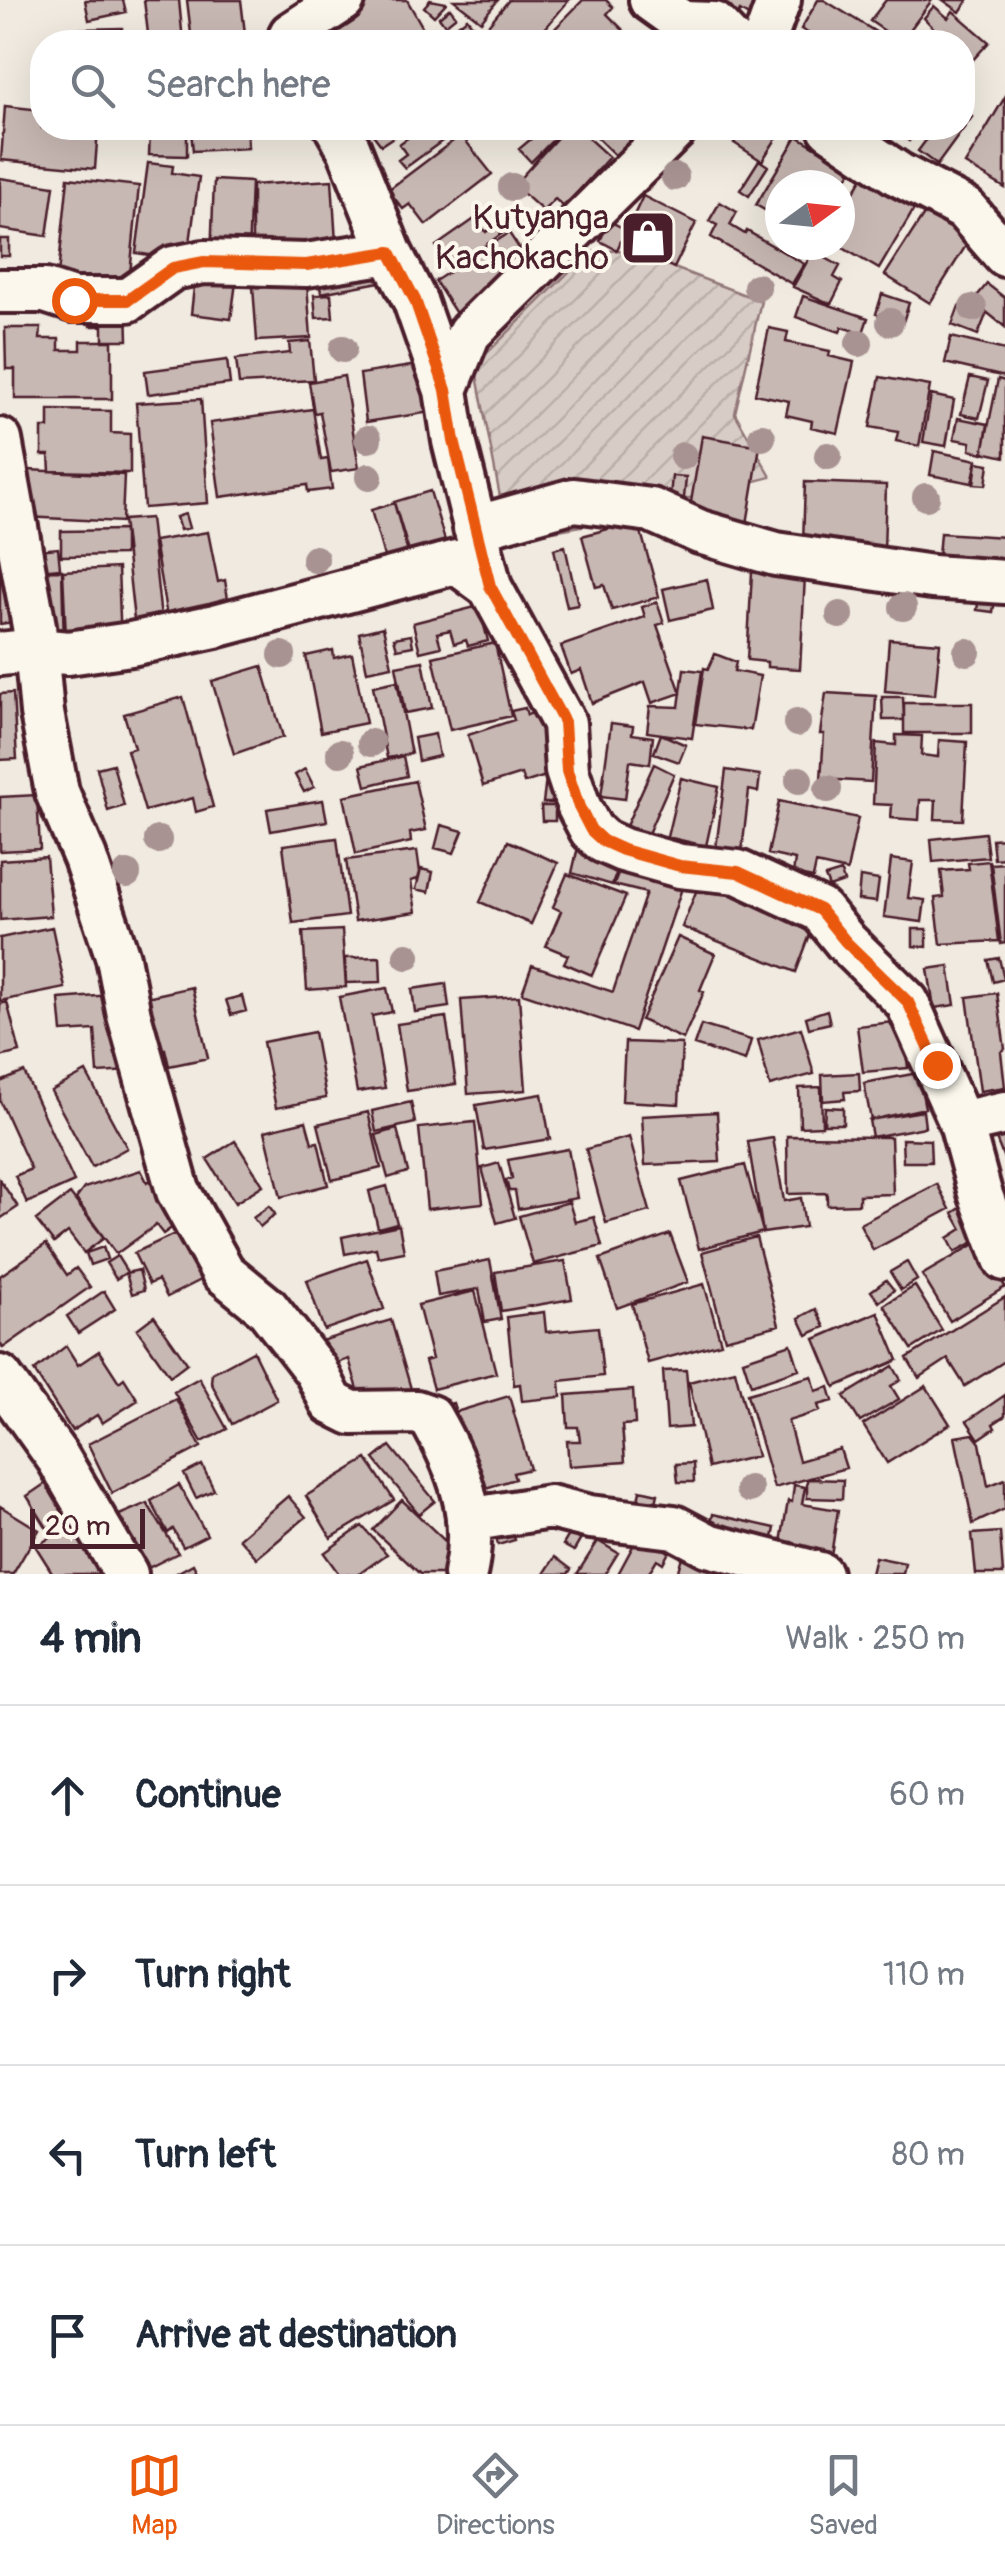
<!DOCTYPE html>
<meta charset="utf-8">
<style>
body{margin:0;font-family:Pangolin,sans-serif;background:#f2f2f3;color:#1f2937}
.compass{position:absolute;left:765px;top:170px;width:90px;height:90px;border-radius:50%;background:#fff;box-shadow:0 10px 40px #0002;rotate:75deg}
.scale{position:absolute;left:30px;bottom:25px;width:115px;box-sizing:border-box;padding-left:10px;border:5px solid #4a1f2b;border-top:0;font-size:28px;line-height:35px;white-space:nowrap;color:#4a1f2b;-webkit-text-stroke:8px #fbf7ec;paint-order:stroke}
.stop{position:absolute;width:30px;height:30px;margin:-22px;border:8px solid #ea580c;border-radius:50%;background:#fff}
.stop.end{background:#ea580c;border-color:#fff;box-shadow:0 2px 10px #0008}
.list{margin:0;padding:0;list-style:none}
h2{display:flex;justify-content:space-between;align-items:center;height:130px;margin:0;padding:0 40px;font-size:42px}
h2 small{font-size:32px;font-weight:400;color:#747a83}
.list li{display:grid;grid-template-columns:65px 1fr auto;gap:30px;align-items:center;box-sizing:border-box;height:180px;padding:0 40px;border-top:2px solid #e0e1e3}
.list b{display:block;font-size:38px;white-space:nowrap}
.list em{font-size:32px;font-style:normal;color:#747a83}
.icon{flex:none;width:55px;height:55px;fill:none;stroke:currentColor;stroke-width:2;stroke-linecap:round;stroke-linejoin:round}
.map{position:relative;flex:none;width:1005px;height:1574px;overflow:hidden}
.search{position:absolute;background:#fff;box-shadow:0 10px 40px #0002;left:30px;right:30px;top:30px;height:110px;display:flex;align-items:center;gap:25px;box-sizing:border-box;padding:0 35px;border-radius:40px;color:#747a83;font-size:38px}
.sheet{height:850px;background:#fff}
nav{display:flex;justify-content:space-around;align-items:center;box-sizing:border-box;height:140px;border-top:2px solid #e0e1e3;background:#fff;font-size:28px;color:#747a83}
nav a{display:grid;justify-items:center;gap:5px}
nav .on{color:#ea580c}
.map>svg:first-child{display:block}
.garden{fill:url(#garden-furrows);stroke:#917678;stroke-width:2.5}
.building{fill:#c8b8b3;stroke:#4a1f2b;stroke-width:2.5}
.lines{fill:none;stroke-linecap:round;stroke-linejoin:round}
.minor-casing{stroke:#4a1f2b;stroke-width:50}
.minor{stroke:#fbf7ec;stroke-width:42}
.tree{fill:#a89292}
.route{stroke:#ea580c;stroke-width:12}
.labels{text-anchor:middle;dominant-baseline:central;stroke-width:8;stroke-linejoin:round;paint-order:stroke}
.poi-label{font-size:35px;fill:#4a1f2b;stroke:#fbf7ec;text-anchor:end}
</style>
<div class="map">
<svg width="1005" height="1574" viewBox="0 0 1005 1574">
<defs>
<pattern id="garden-furrows" width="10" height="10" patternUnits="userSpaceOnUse" patternTransform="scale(2.5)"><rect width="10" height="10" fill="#d8ccc6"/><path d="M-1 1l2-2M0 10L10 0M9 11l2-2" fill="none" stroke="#bbafaa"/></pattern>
</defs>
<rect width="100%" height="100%" fill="#f0eae0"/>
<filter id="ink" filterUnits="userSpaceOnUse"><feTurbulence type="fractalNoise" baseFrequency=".01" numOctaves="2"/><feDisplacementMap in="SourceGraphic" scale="20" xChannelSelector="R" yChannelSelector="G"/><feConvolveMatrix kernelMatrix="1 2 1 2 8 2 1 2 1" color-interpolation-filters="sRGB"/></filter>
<g filter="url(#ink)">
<path class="garden" d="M627 250 761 301 735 413 771 477 581 526 508 539 475 365 589 252Z"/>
<path class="building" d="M85 0H123L126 12 89 20Z
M144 0H179L183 42H149Z
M187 0H241L246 42H192Z
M359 0H407L423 28 398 42H323L314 28Z
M430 0 446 3 434 16 424 7Z
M454 0H498L481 21Z
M509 0H569L534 42 529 37 525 42H499L484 30Z
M583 0H606L613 7 607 14 631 38 626 42H542Z
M710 0H769L757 21 740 11 736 18Z
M818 0H824L892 42H807L811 35 801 29Z
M886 0H932L901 42 870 21Z
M943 0H968L960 12Z
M934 6 948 18 953 11 989 42 970 63 962 57V42H947L924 18Z
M450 8 456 16 445 25 439 17Z
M467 18 485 42H438L437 41Z
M122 28V42H81V29Z
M1005 97V188L965 164Z
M5 106 42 110V128H98L95 169 1 160Z
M962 110 972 117 937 165 918 151 935 128H962Z
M183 128H247L248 148 193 151 191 131H183Z
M368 128H407L381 145Z
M422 128H460L405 168 398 160 406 154 399 144Z
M544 128H565L531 162 519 149Z
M566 128H577L609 157 564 207 555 199 543 211 514 185Z
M587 128H622L644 149 627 167Z
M744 128H783L762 161 734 143Z
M879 128H919L909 141 893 130 888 135Z
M150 133 187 135V156L149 155Z
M461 135 492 174 426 225 410 204 403 209 388 190Z
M797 136 852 169 840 190V185H780V219L756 205Z
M759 160 768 166 749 196 740 190Z
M148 163 173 166 172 173 199 177 189 250 164 247 162 257 136 253Z
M864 175 916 206 879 269 838 245 840 216Z
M0 178 54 186 47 236 0 229Z
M68 178 139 186 128 293 57 285Z
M214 180 251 182 248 258 211 257Z
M332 180 336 243 252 260V185Z
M643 196 696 223 674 268 621 241 617 250 600 241 609 221 627 230Z
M720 202 737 212 730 225 745 234 747 231 804 264 792 284 711 237 717 225 709 221Z
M928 208 972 236 930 303 885 275Z
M476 218 486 232 500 222 507 230 452 269 436 246Z
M509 233 531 266 457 315 435 281Z
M0 239H9V256H0Z
M813 251 840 266 834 277 842 282 831 304 793 287Z
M379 255 385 281 321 293 317 266Z
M196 269 237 275 231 319 191 314Z
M306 270 311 338 257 341 252 273Z
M987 284 1005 298V327L973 301Z
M331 294 333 317 316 318 314 295Z
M882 294 909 303 903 322 876 314Z
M803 296 868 318 863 333 842 327 840 332 796 317Z
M90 305H127L128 340H103V326H90Z
M959 306 986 315 978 335 952 325Z
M5 328H41L40 339H59V350H81V341H112V399H15V369H6Z
M769 328 788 332 786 342 830 351 829 356 854 362 838 433 811 427 812 421 786 415 789 401 755 394Z
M951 337 1005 350V377L945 363Z
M310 341 314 380 239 384 236 359 290 353 289 343Z
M227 360 230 384 148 394 145 371Z
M424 364 431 412 366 422 360 374Z
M344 376 359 468 331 472 320 412 314 413 309 382Z
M880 377 930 386 919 446 896 441 898 432 870 427Z
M970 377 988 381 979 418 961 414Z
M998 379 1005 381V457L983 452Z
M931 395 954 400 946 446 923 442Z
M201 399 208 503 144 508 136 403Z
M313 409 321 460 328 459 332 489 308 492 307 485 220 497 210 423Z
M49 410 111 411V433L130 434V473L50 471 49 455H42V428H49Z
M958 418 988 424 983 453 970 450 971 442 954 439Z
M702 436 760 446 746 530 689 514Z
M934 451 977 460 972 483 930 475Z
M977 462 989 464 986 485 974 484Z
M28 470 124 475 122 522 26 517Z
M672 476 686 477 684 498 670 497Z
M805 482 886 485 884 552 803 544Z
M430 491 449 554 413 565 394 502Z
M394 503 413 571 390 578 371 510Z
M185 514 189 528 180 530 176 517Z
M150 518 162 627 135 629 123 520Z
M638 521 659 597 612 610 604 585 596 587 582 536Z
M124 530V555L61 556V531Z
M208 532 218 582 225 580 230 612 168 623 154 541Z
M940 533 1005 537V561L938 557Z
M0 542 13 622 0 624Z
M565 546 578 605 567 607 554 549Z
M58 548 60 568 29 571 27 551Z
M118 568 121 643 66 637 63 571Z
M62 570 64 646 41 647 28 571Z
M752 572 805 576 800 669 767 667V662L747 660Z
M707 579 713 610 670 620 663 589Z
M979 597 995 600 993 612 977 610Z
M657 602 664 623 657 625 681 693 652 703 645 682 592 703 581 670 571 674 561 646 645 617 642 607Z
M479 606 488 641 468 646 466 640 454 644 450 630 437 633 441 647 420 652 413 623Z
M383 627 392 666 367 671 359 633Z
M411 635 413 646 397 649 394 638Z
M889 639 940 643 935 695 885 691Z
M495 643 511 716 450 730 433 657Z
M333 650 334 658 352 654 366 723 321 732 306 656Z
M715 654 736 662 734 671 760 676 751 730 695 724 704 668 708 669Z
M423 661 432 708 405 713 396 666Z
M262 666 283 737 234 754 212 681Z
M684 669 702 671 692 738 647 732 650 706 679 707Z
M397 681 411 754 387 758 373 686Z
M13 693 17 759 0 760V694Z
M826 693 876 696 871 782 821 779 824 734H820Z
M183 697 213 807 196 812 193 798 145 811 127 750 134 748 124 714Z
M882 697H903L904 720H883Z
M904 703H972V733H904Z
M525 708 527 715 542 710 549 775 524 783 521 774 483 786 468 735 514 720 511 711Z
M611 723 633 726 632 734 653 737 650 764 630 761 625 799 601 796Z
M435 734 439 756 418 761 414 738Z
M661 734 686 745 679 762 654 753Z
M896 735 922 736 921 755 938 757 939 740 967 742 963 820 935 819 936 800H920L919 820 891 818 892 805 873 804 876 743 896 745Z
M403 756 407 776 366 786 361 766Z
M113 764 124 806 108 811 97 768Z
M654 764 674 774 643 845 622 835Z
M305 769 314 787 304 792 295 775Z
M726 770 760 775 758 792 749 790 741 860 715 856Z
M546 778 557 779 554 803H543Z
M681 778 719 787 706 846 667 837Z
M415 781 426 830 410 833 411 842 356 854 344 796Z
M37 795 40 849 0 851V797Z
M323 800 327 821 271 831 267 809Z
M779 801 858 818 847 871 816 864 813 878 793 874 795 860 768 854Z
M541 806H555V821H542Z
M441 825 463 831 454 853 435 848Z
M985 833 988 857 933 862 931 839Z
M337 838 347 916 293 923 283 845Z
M1005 838V858L994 859 992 839Z
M508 841 558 863 531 924 480 902Z
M578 847 621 860 612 885 572 873Z
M417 851 420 872 418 879 411 881 416 912 355 921 346 860Z
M46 857 51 916 0 920V860Z
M891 859 913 862 908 898 925 900 922 922 884 917Z
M989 861 999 941 941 944 935 898 944 897 941 871 969 869 968 863Z
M1005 863V943L1001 944 991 864Z
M620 867 682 888 634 1031 522 993 532 965 613 992 646 893 614 885Z
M421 869 433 872 429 892 416 889Z
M841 872 844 882 829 887 825 877Z
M567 874 626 896 592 975 564 963 568 955 546 946 561 911 553 907Z
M860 877 879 880 876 902 858 900Z
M701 879 814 924 796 972 682 927Z
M52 927 65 988 0 1001V938Z
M913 929H927V947L913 946Z
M342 930 346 987 307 990 303 932Z
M678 937 715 954 700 990 704 992 683 1039 641 1020Z
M380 957 381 982 346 983 345 958Z
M999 958 1004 979 993 982 988 960Z
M949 966 955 1005 934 1008 928 969Z
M446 984 449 1007 415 1012 412 989Z
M192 987 208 1058 169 1066 165 1049 144 1053 133 1000Z
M387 988 392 1012 372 1016 385 1088 357 1092 339 997Z
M997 993 1005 1049 1001 1052 1005 1087 980 1091 967 997Z
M124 994 129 1071 98 1073 95 1030 62 1032 59 999Z
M242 996 246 1011 231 1015 226 1000Z
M519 996 526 1090 468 1094 461 1000Z
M7 1002 20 1052 0 1057V1004Z
M827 1010 830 1023 809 1028 806 1017Z
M446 1017 456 1084 407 1091 397 1024Z
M903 1021 908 1068 863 1072 857 1026Z
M701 1025 751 1040 745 1061 694 1045Z
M801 1028 814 1074 770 1086 758 1040Z
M314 1032 326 1098 276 1108 263 1042Z
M625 1042 682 1044 679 1104 622 1101Z
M24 1072 74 1182 27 1203 15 1176 31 1169 0 1101V1082Z
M86 1072 127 1148 92 1167 51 1091Z
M859 1073 860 1091 844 1092 845 1099 823 1101 822 1075Z
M918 1073 925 1108 871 1120 864 1083Z
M821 1087 822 1126 800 1127 799 1088Z
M542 1094 550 1139 484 1150 476 1105Z
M411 1102 415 1123 376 1132 372 1111Z
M825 1107 843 1108V1124H824Z
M923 1111 925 1127 872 1137 869 1120Z
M368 1112 381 1168 332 1180 318 1124Z
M717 1112 720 1162 645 1165 642 1116Z
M306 1121 312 1143 318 1142 328 1185 281 1197 265 1131Z
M475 1122 483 1203 427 1209 419 1128Z
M397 1129 408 1172 388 1178 376 1135Z
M1005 1130V1161L994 1134Z
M787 1136 891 1137 893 1194 859 1195V1204L827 1205V1193L788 1194Z
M629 1137 650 1211 606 1223 586 1149Z
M773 1138 784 1201 801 1198 805 1227 763 1233 748 1142Z
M902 1139 930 1140 931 1162H903Z
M235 1141 263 1185 235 1203 207 1159Z
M568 1149 577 1198 518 1209 515 1191H509L506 1180 512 1178 508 1160Z
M499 1163 515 1218 497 1223 482 1168Z
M745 1165 763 1232 699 1249 681 1181Z
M141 1170 147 1182 161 1175 187 1217 163 1234 156 1225 116 1254 76 1199 84 1188Z
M0 1180 18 1207 0 1219Z
M937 1184 950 1209 873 1250 860 1224Z
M387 1186 397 1223 378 1228 369 1191Z
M70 1194 104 1238 84 1253 68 1232 54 1243 36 1220Z
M569 1202 575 1222 594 1217 602 1246 533 1264 519 1216Z
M965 1205 983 1237 955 1252 948 1238 962 1229 953 1213Z
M269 1206 275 1214 260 1227 253 1218Z
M399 1225 404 1252 378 1257 376 1248 345 1254 342 1237Z
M185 1229 203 1279 167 1297 158 1280 149 1284 134 1253Z
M670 1234 688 1282 617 1308 600 1259Z
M756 1237 779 1325 725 1339 702 1252Z
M980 1241 1005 1287 950 1321 922 1275Z
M46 1244 67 1275 76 1268 90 1287 3 1348 0 1343V1276Z
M103 1247 107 1259 90 1265 86 1253Z
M117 1256 127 1272 116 1279 106 1263Z
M367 1259 384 1309 324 1330 307 1280Z
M490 1260 501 1319 485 1322 479 1289 438 1296 434 1271Z
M565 1261 572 1299 501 1311 495 1272Z
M907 1262 917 1280 901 1290 890 1272Z
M139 1270 144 1290 132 1294 126 1273Z
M886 1280 894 1290 879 1302 871 1291Z
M704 1284 721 1343 648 1363 632 1304Z
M915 1286 942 1330 912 1349 884 1305Z
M104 1291 115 1309 78 1333 67 1316Z
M475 1291 496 1373 433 1389 425 1361 432 1359 418 1305Z
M1005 1297V1361L965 1386 948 1359 919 1378 907 1358Z
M816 1309 825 1327 807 1335 799 1318Z
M544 1312 546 1332 598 1327 603 1376 560 1381 561 1397 522 1401 520 1384 514 1385 507 1317Z
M878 1312 898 1360 835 1387 815 1339Z
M154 1316 187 1363 170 1376 137 1329Z
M391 1320 411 1389 362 1403 349 1359 322 1368 314 1343Z
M791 1344 799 1369 751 1385 743 1360Z
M66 1346 78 1365 99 1351 119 1382 124 1378 138 1400 102 1423 97 1415 72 1431 34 1371Z
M253 1351 277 1400 232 1424 211 1382 212 1373Z
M893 1366 901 1380 891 1386 899 1399 860 1422 844 1396Z
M686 1370 691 1427 667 1429 663 1371Z
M735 1370 757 1456 708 1468 689 1382Z
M812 1376 816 1391 829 1387 833 1401 818 1405 820 1411 788 1421 799 1461 840 1449 846 1468 774 1488 747 1394Z
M199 1378 227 1429 202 1442 174 1392Z
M926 1386 950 1424 887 1463 863 1425Z
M633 1390 635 1424 622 1425 625 1462 569 1466 567 1441H580L578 1427H568L566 1395Z
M1005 1395V1416L993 1424 995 1428 979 1439 967 1421Z
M509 1396 530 1469 513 1473 515 1479 476 1491 437 1407 453 1403 456 1412Z
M176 1399 201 1447 112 1493 88 1444Z
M973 1434 980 1443 988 1486 1005 1479V1509L973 1524 955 1437Z
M390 1446 435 1501 419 1514 374 1459Z
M367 1459 394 1500 331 1538 306 1496Z
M693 1463 694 1482H678L676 1464Z
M202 1465 214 1490 196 1498 184 1474Z
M807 1479 843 1480 842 1499 807 1498Z
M49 1481 108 1574H53L36 1547 52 1536 27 1496Z
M179 1485 207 1535 183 1547 173 1529 168 1533 151 1501Z
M794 1485 805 1487 802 1504 838 1510 830 1562 779 1554 788 1501 792 1502Z
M640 1490 658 1494 653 1516 636 1512Z
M288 1496 306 1517 257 1558 239 1538Z
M402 1500 465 1560 452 1574H420L373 1530Z
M147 1503 178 1553 136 1574 110 1519Z
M0 1506 39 1530 13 1574H0Z
M713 1514 775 1528 770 1553 708 1538Z
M510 1523 515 1540 498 1545 493 1527Z
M362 1526 387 1554 359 1574H339L324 1553Z
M1000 1532 1003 1574H976L972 1534Z
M570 1533 581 1539 574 1551 563 1545Z
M639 1535 669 1552 663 1563 657 1559 648 1574H618Z
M598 1541 618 1553 605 1574H577Z
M686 1543 743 1574H677Z
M555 1557 571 1569 568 1574H544Z
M875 1557 905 1563 903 1574H871Z
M193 1564 198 1574H175Z"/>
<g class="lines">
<g class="minor-casing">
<path id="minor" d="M651 0 683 23 714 24 731 42
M291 34 343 0
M764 42 779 0
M337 128 349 149 390 252 415 301 446 390 454 441 490 587 564 723 567 771 579 807 591 830 603 841 623 850 680 866 738 872 820 910 846 942 907 1002 961 1123 980 1193 1005 1259
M830 128 898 174 965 209 1005 255
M0 291H45L73 300H128L173 268 204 262 306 265 390 252
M446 390 469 333 676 128
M0 440 34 626 42 713 57 792 85 858 118 958 129 1015 178 1191 223 1272 267 1308 316 1371 332 1403 352 1413 416 1412 430 1417C459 1467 478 1515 465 1574
M475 528 574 500 651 510 700 532 776 554 932 577 1005 582
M0 654 37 650 68 653 131 644 215 626 456 562 490 587
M961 1123 1005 1113
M0 1377 58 1458 126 1574
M468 1520 550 1507 590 1517 674 1527 708 1545 820 1574"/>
</g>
<use href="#minor" class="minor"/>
</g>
<g class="tree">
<circle cx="675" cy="177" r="14"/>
<circle cx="512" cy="187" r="14"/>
<circle cx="757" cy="287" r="14"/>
<circle cx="973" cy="308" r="14"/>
<circle cx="890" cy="322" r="14"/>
<circle cx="859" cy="343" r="14"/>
<circle cx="343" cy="349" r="14"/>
<circle cx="762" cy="437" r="14"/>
<circle cx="368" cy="439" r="14"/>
<circle cx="683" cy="456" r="14"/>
<circle cx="828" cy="456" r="14"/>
<circle cx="369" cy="477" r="14"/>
<circle cx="926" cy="497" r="14"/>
<circle cx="315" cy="559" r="14"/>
<circle cx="903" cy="607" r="14"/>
<circle cx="840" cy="615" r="14"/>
<circle cx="967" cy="652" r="14"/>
<circle cx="282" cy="655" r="14"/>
<circle cx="797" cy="723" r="14"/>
<circle cx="371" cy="743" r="14"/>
<circle cx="340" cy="753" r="14"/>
<circle cx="799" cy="780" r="14"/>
<circle cx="828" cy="789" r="14"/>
<circle cx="158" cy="840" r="14"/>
<circle cx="127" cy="874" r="14"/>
<circle cx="407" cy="956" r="14"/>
<circle cx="749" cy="1489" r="14"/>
</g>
</g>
<g class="lines" filter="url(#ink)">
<path class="route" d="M74 300H128L173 268 204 262 306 265 390 252 415 300 446 390 454 441 490 586 564 722 567 771 579 807 591 830 603 841 623 850 680 866 738 872 820 910 846 942 908 1002 937 1065"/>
</g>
<defs>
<g id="shop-square" transform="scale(2.875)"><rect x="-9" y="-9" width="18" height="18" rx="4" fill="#4a1f2b" stroke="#fbf7ec"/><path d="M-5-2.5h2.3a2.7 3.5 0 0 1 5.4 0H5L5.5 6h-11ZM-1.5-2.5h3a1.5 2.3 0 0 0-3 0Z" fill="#fff"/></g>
</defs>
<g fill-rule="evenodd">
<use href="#shop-square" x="648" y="238"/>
</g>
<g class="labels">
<g class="poi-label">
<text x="609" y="218">Kutyanga<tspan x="609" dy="40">Kachokacho</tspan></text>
</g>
</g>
</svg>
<svg class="compass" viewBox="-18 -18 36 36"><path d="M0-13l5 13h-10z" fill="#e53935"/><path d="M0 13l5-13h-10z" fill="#747a83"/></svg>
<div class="scale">20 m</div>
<div class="stop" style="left:74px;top:300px"></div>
<div class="stop end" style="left:937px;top:1065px"></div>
<div class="search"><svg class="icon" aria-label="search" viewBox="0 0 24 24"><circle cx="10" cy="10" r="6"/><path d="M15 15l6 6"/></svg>Search here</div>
</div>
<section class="sheet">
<h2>4 min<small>Walk · 250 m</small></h2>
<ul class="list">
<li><svg class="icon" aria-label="ahead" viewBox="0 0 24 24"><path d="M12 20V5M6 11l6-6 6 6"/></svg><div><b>Continue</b></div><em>60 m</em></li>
<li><svg class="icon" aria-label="right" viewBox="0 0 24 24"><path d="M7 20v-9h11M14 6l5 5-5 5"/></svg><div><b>Turn right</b></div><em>110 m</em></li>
<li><svg class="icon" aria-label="left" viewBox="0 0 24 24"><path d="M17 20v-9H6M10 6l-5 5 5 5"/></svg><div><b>Turn left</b></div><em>80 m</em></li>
<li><svg class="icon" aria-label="arrive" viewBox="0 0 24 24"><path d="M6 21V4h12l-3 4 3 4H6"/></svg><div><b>Arrive at destination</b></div></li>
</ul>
</section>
<nav>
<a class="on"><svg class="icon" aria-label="map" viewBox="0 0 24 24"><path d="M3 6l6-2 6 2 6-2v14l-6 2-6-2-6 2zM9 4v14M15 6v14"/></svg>Map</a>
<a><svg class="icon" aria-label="directions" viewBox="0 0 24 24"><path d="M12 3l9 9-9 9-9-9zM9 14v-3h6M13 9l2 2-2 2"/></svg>Directions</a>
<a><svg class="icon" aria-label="saved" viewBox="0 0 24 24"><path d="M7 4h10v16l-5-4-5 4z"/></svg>Saved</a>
</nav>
